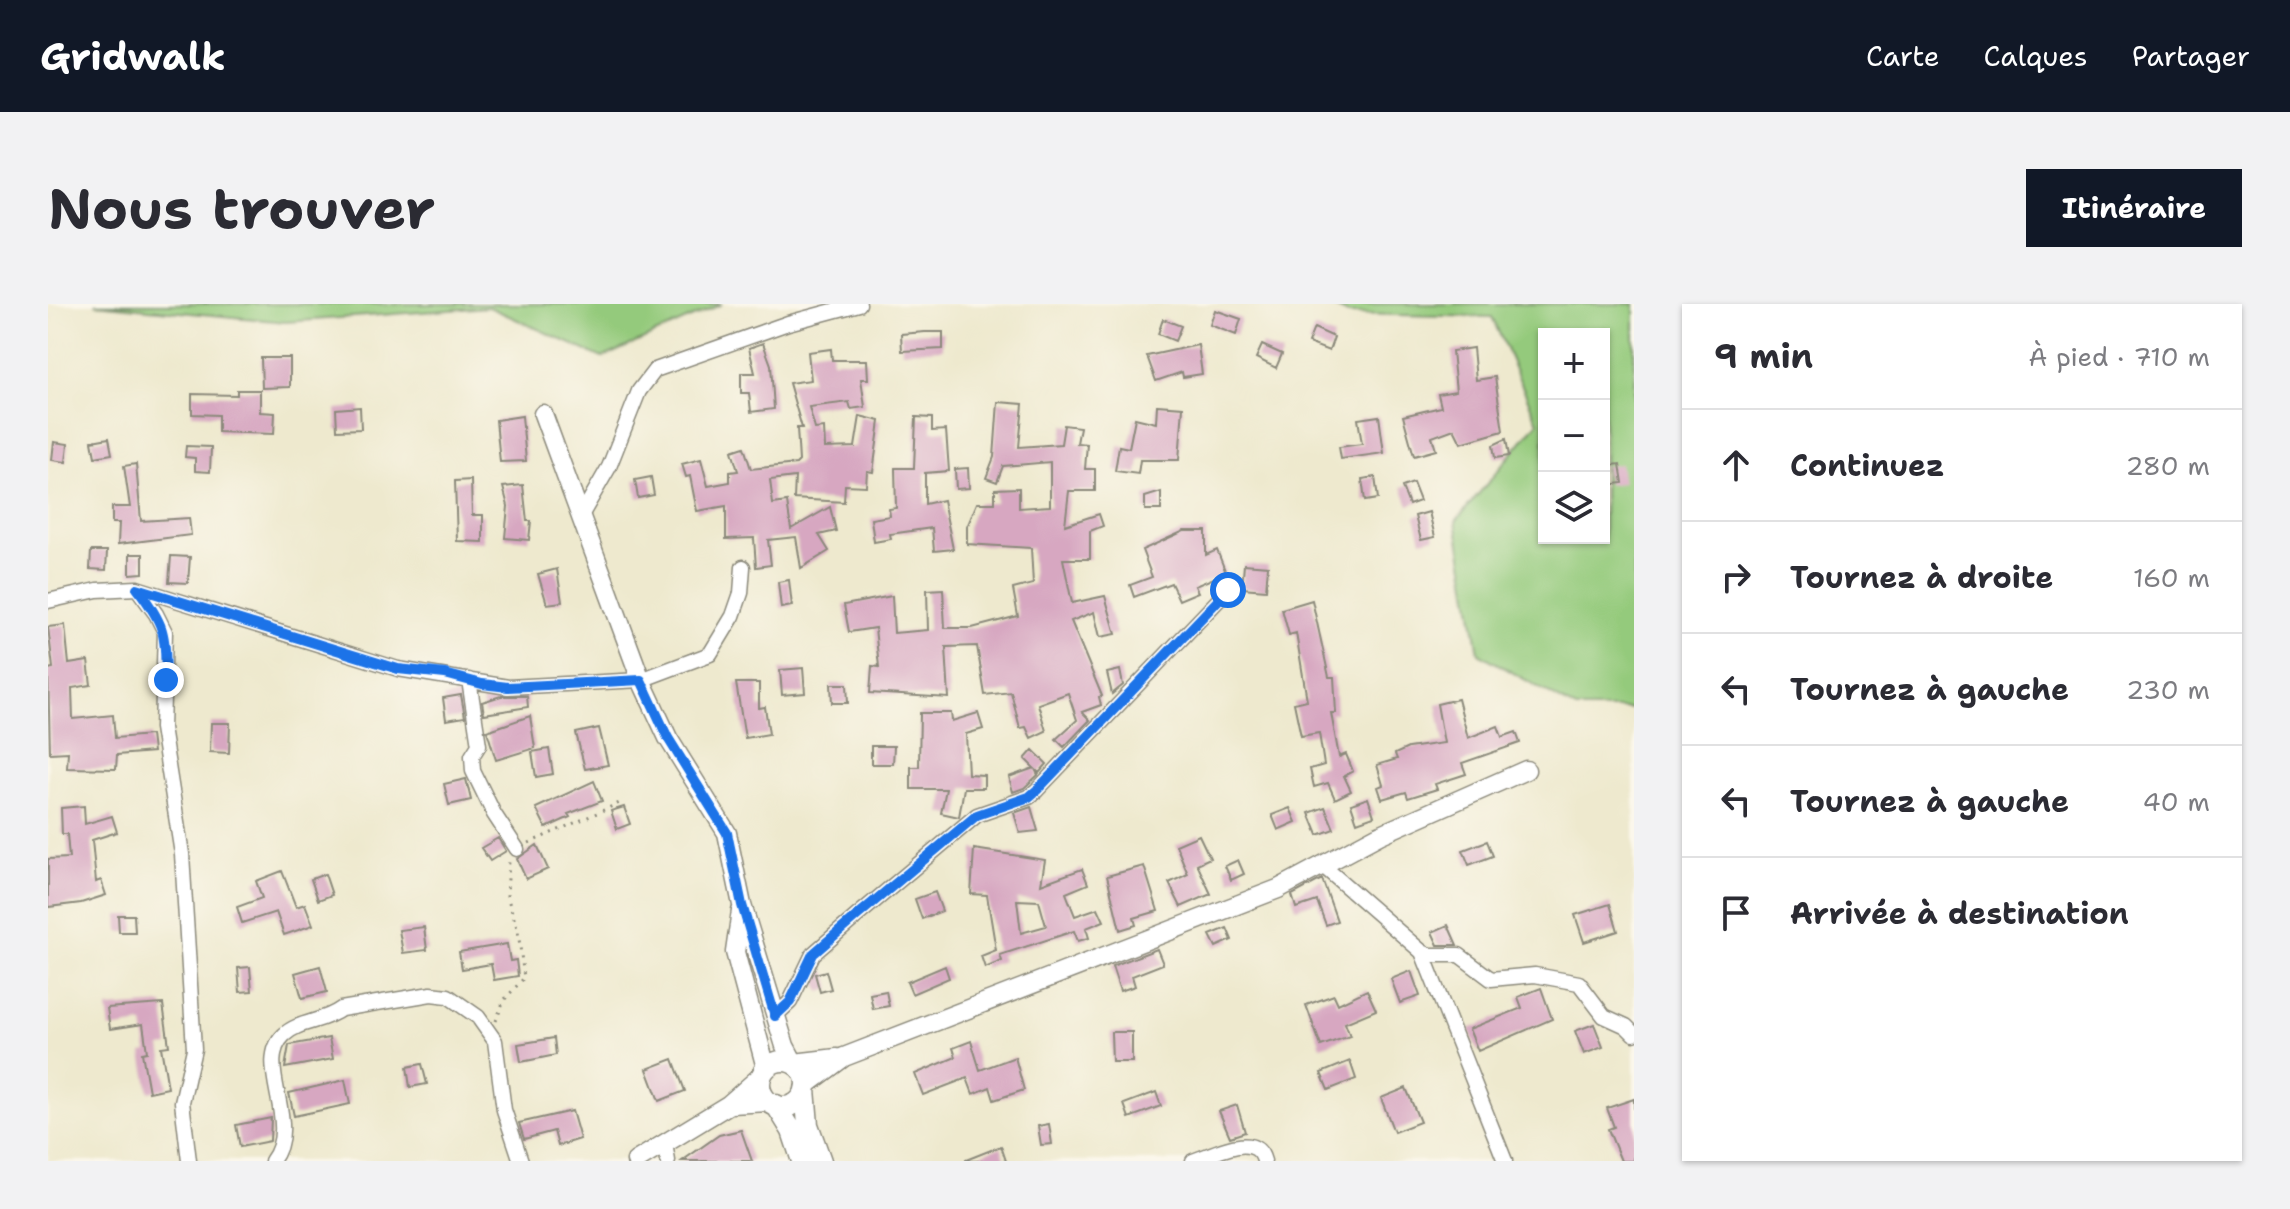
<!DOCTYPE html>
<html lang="fr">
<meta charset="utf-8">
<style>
body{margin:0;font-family:"Shantell Sans",sans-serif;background:#f2f2f3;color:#2b2b33}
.controls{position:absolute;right:24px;top:24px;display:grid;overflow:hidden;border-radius:0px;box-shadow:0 2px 6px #0004}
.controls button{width:72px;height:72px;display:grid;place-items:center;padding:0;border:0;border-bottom:2px solid #e1e1e2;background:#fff;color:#2b2b33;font:40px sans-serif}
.stop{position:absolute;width:24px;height:24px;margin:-18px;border:6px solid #1a73e8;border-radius:50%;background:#fff}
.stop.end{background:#1a73e8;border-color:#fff;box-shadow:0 2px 8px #0008}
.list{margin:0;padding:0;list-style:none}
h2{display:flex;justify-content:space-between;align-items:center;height:104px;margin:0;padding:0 32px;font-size:34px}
h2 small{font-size:26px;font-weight:400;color:#7c7c81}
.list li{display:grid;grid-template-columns:52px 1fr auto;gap:24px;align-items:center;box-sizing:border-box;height:112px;padding:0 32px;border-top:2px solid #e1e1e2}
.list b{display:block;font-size:30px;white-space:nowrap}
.list em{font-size:26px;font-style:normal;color:#7c7c81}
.icon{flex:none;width:44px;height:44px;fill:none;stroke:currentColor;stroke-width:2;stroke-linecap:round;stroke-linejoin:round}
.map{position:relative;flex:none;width:1586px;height:857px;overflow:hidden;border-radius:0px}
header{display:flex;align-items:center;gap:48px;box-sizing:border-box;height:112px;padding:0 40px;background:#111827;color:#fff}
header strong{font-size:38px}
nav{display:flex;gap:44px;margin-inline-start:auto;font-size:28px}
.intro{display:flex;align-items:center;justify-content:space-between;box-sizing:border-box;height:192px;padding:0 48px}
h1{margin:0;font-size:56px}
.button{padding:20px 36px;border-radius:0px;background:#111827;color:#fff;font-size:28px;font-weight:700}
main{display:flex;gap:48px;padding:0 48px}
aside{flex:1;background:#fff;border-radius:0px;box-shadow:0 2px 6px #0004}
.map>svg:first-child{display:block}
.green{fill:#94ca7c;stroke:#607a54;stroke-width:2;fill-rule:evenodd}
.building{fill:#d7a7c1;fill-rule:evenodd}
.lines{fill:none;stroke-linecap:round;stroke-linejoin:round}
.minor-casing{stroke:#8c8a7c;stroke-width:17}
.tertiary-casing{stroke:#8c8a7c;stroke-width:21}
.secondary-casing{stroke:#8c8a7c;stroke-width:23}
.path{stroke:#8c8a7c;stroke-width:3;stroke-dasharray:2 6;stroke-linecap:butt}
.minor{stroke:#fff;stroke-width:14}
.tertiary{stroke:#fff;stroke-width:18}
.secondary{stroke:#fff;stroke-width:20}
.route{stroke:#1a73e8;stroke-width:10}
</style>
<header>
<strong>Gridwalk</strong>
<nav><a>Carte</a><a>Calques</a><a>Partager</a></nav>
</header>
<div class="intro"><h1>Nous trouver</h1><a class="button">Itinéraire</a></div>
<main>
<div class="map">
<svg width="1586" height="857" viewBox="0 0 1586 857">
<rect width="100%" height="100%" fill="#fbf7ec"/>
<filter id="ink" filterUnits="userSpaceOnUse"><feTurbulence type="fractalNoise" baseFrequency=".0125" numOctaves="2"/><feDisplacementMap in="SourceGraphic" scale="16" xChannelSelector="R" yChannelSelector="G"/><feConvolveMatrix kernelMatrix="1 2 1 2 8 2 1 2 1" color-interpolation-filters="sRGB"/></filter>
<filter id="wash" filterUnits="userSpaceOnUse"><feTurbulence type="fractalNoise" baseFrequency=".006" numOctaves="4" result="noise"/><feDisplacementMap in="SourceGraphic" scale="32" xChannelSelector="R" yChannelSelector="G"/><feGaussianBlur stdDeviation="1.8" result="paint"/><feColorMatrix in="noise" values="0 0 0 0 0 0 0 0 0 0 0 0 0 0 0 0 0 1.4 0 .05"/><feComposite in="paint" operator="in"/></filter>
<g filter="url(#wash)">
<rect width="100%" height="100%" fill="#eee9ce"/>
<path class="green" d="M47 0H674L554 54 441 3 238 18Z
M1279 0H1586V405H1528L1431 349 1408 217 1490 118 1444 13 1300 10ZM1496 30H1556V234H1496Z"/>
<g id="blocks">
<path class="building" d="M1167 6 1193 15 1188 31 1162 21Z
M1115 15 1133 22 1127 37 1110 30Z
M1266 24 1286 33 1281 47 1260 39Z
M877 28H895V45L854 47 853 30Z
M715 39 723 61 726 105 703 108 701 89H693V69H707L701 44Z
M1150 41 1154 70 1135 73 1134 68 1108 77 1099 52Z
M1214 41 1234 50 1228 64 1208 54Z
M1425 44 1428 76 1447 73 1455 127 1413 139 1406 125 1384 133 1388 146 1366 152 1355 112 1393 103 1390 90 1408 87 1404 47Z
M783 45 784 56H819L820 75H813L817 103 803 105 801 98 761 103 767 125 776 124 777 144 807 143 812 112 832 117 825 168 819 167 818 182 797 181 796 198 746 195 747 173 722 176 725 200 739 198 743 225 782 203 788 227 771 231 781 247 753 264 748 233 720 236 723 261 708 263 706 234 678 235V202L649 207 642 172 638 173 634 160 653 155 660 182 682 178V168L690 167 684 147 696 143 703 165 748 160 751 157 749 124H754L741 79 763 76 760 48Z
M213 54H242V83L214 84Z
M189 86H212V108L227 109 226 130 170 128V111L144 110V90L189 91Z
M950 98 975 100 971 143 1013 140 1016 121 1032 123 1029 139 1039 140 1037 165H1047V187H1021L1017 221 1051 210 1055 222 1042 227V255H1015L1024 299 1057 292 1068 330 1052 333 1046 308 1023 317 1054 392 1051 393 1053 401 1034 408 1042 416 1016 443 1008 435 1029 416 1020 389 990 400 998 427 983 434 978 423 972 424 963 388 937 391 929 342 898 343 901 394 822 389 824 362 831 363 827 324 801 328 796 301 844 292 846 329 880 326 879 286 895 285 897 324H924L970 312 965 285 985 280 983 244 919 240V223L929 199H947V185L971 184V204L1002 202V158L955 162 949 178 938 174 946 153Z
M1109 101 1135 103 1131 156H1092L1090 170 1067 167 1071 142 1081 144 1087 114 1108 119Z
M312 103 313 125 289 126 288 105Z
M474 112 478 157 452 158 448 116Z
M1331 112 1336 149 1293 155 1291 143 1314 140 1310 115Z
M868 113 884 114V127L898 126 901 167 877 169V200L895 196 905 245 886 247 884 224 842 230 843 235 826 238 823 215 842 212 841 205 848 204 847 164H866Z
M61 134 64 150 47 153 44 137Z
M1458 135 1461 152 1447 154 1445 141Z
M6 138 20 140 18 158 4 156Z
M138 142 163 143 162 168 147 167V154L137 153Z
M88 160 93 217 141 214 143 231 70 240 71 219H64V203H82L76 162Z
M1572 160 1575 179 1560 181 1557 162Z
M920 164 921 184 908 185 907 165Z
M603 173 606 191 590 194 587 176Z
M1327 173 1330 195 1317 197 1314 175Z
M423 176 424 211H435V238L409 237 407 177Z
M1365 179 1372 197 1361 201 1354 183Z
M475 181 479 217H483L481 236 457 234 460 202 455 183Z
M1113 188V206H1097V193Z
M1381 208 1387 233 1373 236 1367 212Z
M1136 227H1158V251L1169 246 1178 269 1147 282 1150 288 1131 296 1123 279 1086 293 1082 281 1104 273 1094 246Z
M43 247H59L58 266 42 265Z
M82 250H95V269L82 270Z
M123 252 142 253 140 279 121 278Z
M1196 260 1220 262 1218 286 1194 284Z
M509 265 514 298 499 300 490 270Z
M741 276 744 302 733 304 730 278Z
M1264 296 1281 373H1286L1288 409H1283L1291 453 1298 450 1305 467 1296 472 1303 487 1287 495 1280 479 1266 483 1262 465 1276 461 1271 429 1253 432 1246 399 1259 396 1248 329 1241 331 1234 305Z
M17 321 21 360 40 357 43 381 24 384 25 415 65 411 67 434 103 431 105 448 69 451 68 465 19 464 20 448 2 449 0 365 5 364 0 323Z
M755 364 757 389 734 391 732 366Z
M1072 366 1075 381 1064 390 1059 369Z
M688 379H711V404L717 403 721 430 697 434Z
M783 380H799L800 399H784Z
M413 391 417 413 398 416 395 394Z
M453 392H479L480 403 436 410 434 398Z
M1410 395 1420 434 1450 422 1454 433 1468 428 1472 439 1414 459 1418 470 1387 480 1389 485 1360 494 1358 488 1334 495 1330 483 1335 481 1329 461 1349 455 1347 450 1360 444 1396 439 1389 400Z
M872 409H903L904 417 930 409 935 425 918 430 920 470 936 471V484H916L911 513 893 509 898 485H863V463H871Z
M482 412 487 444 448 456 439 427Z
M163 419H182L181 449 162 448Z
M551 424 560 461 537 465 528 429Z
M823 442H846L845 460H823Z
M501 445 505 470 488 473 484 448Z
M985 446 999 460 991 469 987 465 990 471 976 484 965 488 961 473 986 464 977 455Z
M418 475 423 496 401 501 396 480Z
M546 477 554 497 520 510 522 513 498 524 488 504Z
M1320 494 1326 512 1309 518 1303 500Z
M36 502 37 520 64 512 69 528 44 536 48 578 53 576 58 591 33 599 0 603V555L21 554 19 530H14L13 504Z
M576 503 582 520 569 525 563 507Z
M983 503 990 527 972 529 966 509Z
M1277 503 1286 525 1270 531 1261 509Z
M1242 504 1248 518 1230 526 1224 511Z
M1151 531 1162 554 1149 560 1163 590 1133 603 1121 579 1140 570 1128 541Z
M450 534 458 547 442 557 433 544Z
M1439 537 1445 552 1421 561 1415 546Z
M489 541 500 565 478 575 469 555Z
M926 545 997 556 993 580 1034 565 1040 580 1018 589 1027 612 1050 604 1056 617 1038 624 1041 634 1030 637 1026 627 952 651 954 657 937 664 933 652 948 646 939 591 923 590ZM969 596 991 597 998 622 973 629Z
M1190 556 1196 570 1183 576 1177 562Z
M1096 562 1110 607 1086 614 1088 621 1072 626 1059 572Z
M234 567 248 603 257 600 265 621 236 631 228 608 194 619 189 603 214 594 208 577Z
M277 570 284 591 270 596 263 575Z
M1274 575 1289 617 1278 621 1269 597 1248 604 1244 591Z
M887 588 894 607 874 615 867 595Z
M1562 600 1570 627 1536 638 1527 611Z
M70 611H86L87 628H71Z
M1400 621 1409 641H1390L1384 628Z
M376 623 379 646 355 649 351 626Z
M1179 624 1184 636 1168 643 1162 631Z
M459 640 462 657 468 656 470 672 446 676 443 660 414 665 411 648Z
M1109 645 1115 660 1084 672 1087 682 1072 687 1064 662Z
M272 662 279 688 254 694 247 669Z
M897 662 901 674 864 690 859 678Z
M202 663 204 687 192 688 190 664Z
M778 667 783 685 772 688 767 670Z
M1363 667 1372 692 1352 699 1343 675Z
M1493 684 1504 715 1430 747 1421 725 1474 704 1470 693Z
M1319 686 1328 706 1297 719 1302 732 1273 742 1258 701 1286 691 1290 700Z
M838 687 841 702 825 705 822 690Z
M115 700 121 742 113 743 120 784 101 788 94 749 99 748 95 720 62 725 59 704Z
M1546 720 1555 743 1536 750 1527 727Z
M1063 728H1084V758H1064Z
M281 734 285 755 237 764 241 741Z
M506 734 508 751 473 758 470 740Z
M923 737 932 766 967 753 976 786 946 796 942 783 925 790 919 774 875 791 867 770 908 753 905 744Z
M625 755 637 787 611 797 599 765Z
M1302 757 1308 775 1280 786 1273 769Z
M374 760 379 780 362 783 359 763Z
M297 776 302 800 246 812 241 789Z
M1358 784 1372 818 1346 828 1333 794Z
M1108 788 1113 802 1081 814 1076 800Z
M1586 795V857H1573L1560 825 1566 823 1559 804Z
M1189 801 1197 828 1182 833 1171 807Z
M524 807 532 835 510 842 506 827 476 835 471 819Z
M223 814 222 837 192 843 188 821Z
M1001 820 1004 840 993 841 990 822Z
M693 826 704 857H634L671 831Z
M953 842 958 857H918V856Z"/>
</g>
</g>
<g filter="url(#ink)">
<use href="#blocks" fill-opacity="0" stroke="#8c8a7c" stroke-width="2"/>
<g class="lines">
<g class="minor-casing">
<path id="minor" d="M534 210 561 163 591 87 607 66 740 19 811 0
M89 284 108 310 117 328 114 424 134 550 146 745 134 798 141 857
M0 297 49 286 89 284 350 365 460 383 593 376 662 350 685 312 693 289 695 263
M421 376 431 441 424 452 425 467 446 510 469 545
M1275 562 1374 648 1381 651H1411L1443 675 1487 671 1531 679 1556 712 1578 722 1586 730
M1374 648 1457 857
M727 712 742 698 765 650 810 611 929 511 981 493 989 486 1180 286
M617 840 620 857
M224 857C254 818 205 760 236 731 250 717 276 718 293 705L383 690 400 692 430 713 447 737 456 806 473 857
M1145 857C1166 850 1208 826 1216 857"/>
</g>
<g class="tertiary-casing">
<path id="tertiary" d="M495 110 593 376 620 434 679 529 694 601 737 742 746 759 789 754
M693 607 687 648 718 764
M757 782 796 753 1230 585 1331 531 1478 466
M683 800 721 798
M588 857 680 801 714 771"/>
</g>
<g class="secondary-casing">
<path id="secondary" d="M712 780a23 23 0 1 1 46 0a23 23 0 1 1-46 0Z
M757 785 760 821 773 857
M728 801 744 827 754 857"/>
</g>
<path class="path" d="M481 539 576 497
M448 717 456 696 476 674 470 627 459 592 461 557"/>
<use href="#minor" class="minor"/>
<use href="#tertiary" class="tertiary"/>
<use href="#secondary" class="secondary"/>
</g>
</g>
<g class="lines" filter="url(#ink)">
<path class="route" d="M118 376C117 329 118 322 89 284L350 365 397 370 434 380 460 383 593 376 620 434 679 529 694 601 727 712 742 698 765 650 810 611 929 511 981 493 989 486 1180 286"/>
</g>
</svg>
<div class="controls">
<button>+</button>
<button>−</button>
<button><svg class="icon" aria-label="layers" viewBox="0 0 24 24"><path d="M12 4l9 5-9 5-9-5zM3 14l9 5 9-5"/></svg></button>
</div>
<div class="stop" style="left:1180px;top:286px"></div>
<div class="stop end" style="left:118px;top:376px"></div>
</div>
<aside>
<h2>9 min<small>À pied · 710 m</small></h2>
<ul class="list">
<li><svg class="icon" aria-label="ahead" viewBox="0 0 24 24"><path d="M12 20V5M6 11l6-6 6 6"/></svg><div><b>Continuez</b></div><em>280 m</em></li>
<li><svg class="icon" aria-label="right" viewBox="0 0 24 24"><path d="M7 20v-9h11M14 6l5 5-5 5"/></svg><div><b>Tournez à droite</b></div><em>160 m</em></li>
<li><svg class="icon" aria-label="left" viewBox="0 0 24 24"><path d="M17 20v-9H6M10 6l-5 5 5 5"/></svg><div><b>Tournez à gauche</b></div><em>230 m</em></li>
<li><svg class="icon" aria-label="left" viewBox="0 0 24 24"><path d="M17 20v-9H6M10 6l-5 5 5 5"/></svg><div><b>Tournez à gauche</b></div><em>40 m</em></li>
<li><svg class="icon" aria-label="arrive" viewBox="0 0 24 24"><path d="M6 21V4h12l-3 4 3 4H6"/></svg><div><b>Arrivée à destination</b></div></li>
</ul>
</aside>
</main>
